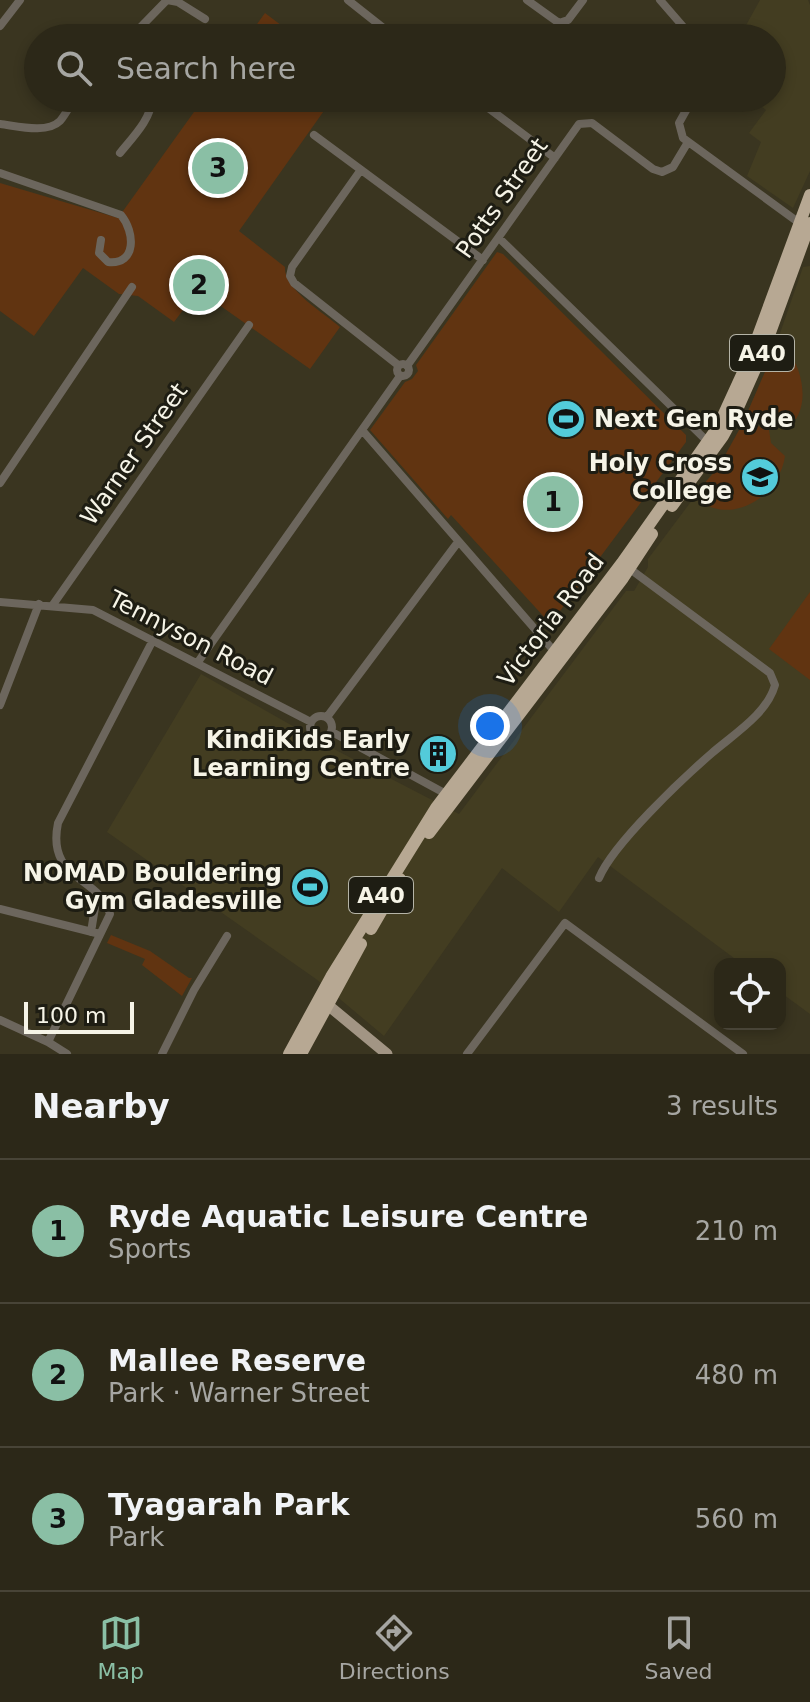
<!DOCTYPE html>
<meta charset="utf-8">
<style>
body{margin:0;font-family:"DejaVu Sans",sans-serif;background:#383425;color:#f1f3f6}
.controls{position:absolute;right:24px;bottom:24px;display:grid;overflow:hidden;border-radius:16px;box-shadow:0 4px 12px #0003}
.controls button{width:72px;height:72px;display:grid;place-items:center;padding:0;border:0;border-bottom:2px solid #484437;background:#2c2818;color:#f1f3f6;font:40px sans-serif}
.scale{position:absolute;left:24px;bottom:20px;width:110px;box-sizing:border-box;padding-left:8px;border:4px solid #f6f4e7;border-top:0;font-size:22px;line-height:28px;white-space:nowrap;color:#f6f4e7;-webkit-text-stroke:6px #1e1d13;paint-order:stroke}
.you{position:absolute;left:490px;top:726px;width:28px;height:28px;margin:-20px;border:6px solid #fff;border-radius:50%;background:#1a73e8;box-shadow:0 0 0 12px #1a73e833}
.badge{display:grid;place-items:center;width:52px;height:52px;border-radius:50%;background:#8abfa5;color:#111;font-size:26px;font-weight:700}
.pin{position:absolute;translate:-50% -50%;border:4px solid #fff;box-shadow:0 2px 8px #0006}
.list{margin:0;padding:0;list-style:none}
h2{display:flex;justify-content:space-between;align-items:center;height:104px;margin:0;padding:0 32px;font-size:34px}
h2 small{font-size:26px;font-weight:400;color:#a6a6a2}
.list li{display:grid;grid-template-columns:52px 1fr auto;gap:24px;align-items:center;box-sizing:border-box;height:144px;padding:0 32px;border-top:2px solid #484437}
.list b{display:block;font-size:30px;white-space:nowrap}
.list p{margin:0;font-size:26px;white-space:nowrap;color:#a6a6a2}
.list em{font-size:26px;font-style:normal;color:#a6a6a2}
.icon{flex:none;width:44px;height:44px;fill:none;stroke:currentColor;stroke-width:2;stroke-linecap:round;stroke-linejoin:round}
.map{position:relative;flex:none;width:810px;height:1054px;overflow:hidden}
.search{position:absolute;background:#2c2818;box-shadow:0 4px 12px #0003;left:24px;right:24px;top:24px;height:88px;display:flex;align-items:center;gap:20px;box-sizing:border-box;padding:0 28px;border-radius:44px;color:#a6a6a2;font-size:30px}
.sheet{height:536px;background:#2c2818}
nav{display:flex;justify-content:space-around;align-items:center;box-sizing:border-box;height:112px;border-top:2px solid #484437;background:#2c2818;font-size:22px;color:#a6a6a2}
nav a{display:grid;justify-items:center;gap:4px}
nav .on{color:#8abfa5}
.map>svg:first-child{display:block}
.built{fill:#433d21}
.green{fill:#613411}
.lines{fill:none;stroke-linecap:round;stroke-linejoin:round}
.minor{stroke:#6c665d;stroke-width:8}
.major{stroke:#a29584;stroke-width:11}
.highway{stroke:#b7a893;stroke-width:12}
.labels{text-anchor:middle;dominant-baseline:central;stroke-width:6;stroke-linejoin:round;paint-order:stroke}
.shield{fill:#1e1d13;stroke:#b5b4a7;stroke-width:2}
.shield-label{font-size:22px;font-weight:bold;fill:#f6f4e7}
.street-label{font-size:24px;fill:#f6f4e7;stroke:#1e1d13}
.poi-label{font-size:24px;font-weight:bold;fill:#f6f4e7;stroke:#1e1d13;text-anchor:end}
</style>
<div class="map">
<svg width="810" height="1054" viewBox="0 0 810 1054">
<rect width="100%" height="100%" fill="#3a3520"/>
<path class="built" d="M760 0H808L810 5V171L793 208 747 176 761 142 749 133 766 110 751 98H772V38H739Z
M810 266V1014L780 992V964H742L598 857 559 912 502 868 384 1036 316 979 107 832 201 674 328 746 459 814 626 591H634L648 567V559L732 447 770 362 803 267Z"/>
<path class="green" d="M265 13 298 38H247Z
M204 98H333L239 231 285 267C283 289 324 313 340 327L310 369 198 290 174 322 138 296 119 294 83 268 34 336 0 311V183L118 218Z
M497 252 503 254 686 435V442L554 619H546L451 515 448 519 370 430 405 382 412 379 418 371 416 365Z
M781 343C800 360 810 397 796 419H780L770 427 745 418 777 344Z
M744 421 769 430 771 443 785 456C779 498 728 529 693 496L718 468Z
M810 592V680L769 649Z
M111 935 150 951 189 978H192L182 996 142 965 145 959 107 943Z"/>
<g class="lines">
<path class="minor" d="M348 0 396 38
M527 0 559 23 568 20 583 0
M660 0 693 38
M0 26 20 0
M130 38 167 0 178 2 205 19
M475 98 555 158
M693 98 679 123 683 138 798 222
M0 124C17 126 47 134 60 121 66 114 70 105 75 98
M314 135 483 260
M120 153C133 137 152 118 152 98
M360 171 292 267 290 276 294 283 398 365
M0 173 121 215C135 232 137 265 108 262L99 253 101 240
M499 238 708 442
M397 370a6 6 0 1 1 12 0a6 6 0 1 1-12 0Z
M407 366 579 124 592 123 653 169 662 172 673 167 688 142
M362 430 554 651
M0 483 132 287
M0 602 93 610 311 722
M52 606 249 325
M198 662 400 376
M0 705 39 604
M310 727a11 11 0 1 1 22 0a11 11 0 1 1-22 0Z
M327 717 458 542
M332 732 448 795
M599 878C613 844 683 778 712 753 734 734 767 714 775 685L770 673 626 566
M0 909 100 934
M91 932 97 895
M0 1020 48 1042 67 1054
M48 1042 110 914C100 876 46 881 58 823L153 640
M162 1054 194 990 227 936
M467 1054 565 923 743 1054"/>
<path class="major" d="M323 1001 387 1054"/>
<path class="highway" d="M672 506 723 436 735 414 764 349 810 223
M429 833 623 578 652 534
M371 929 400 879
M289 1054 331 977 436 808 622 563 718 427 751 355 810 195
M301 1054 361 944"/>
</g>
<defs>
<g id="stadium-disc" transform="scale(2)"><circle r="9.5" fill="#53cbda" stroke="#1e1d13"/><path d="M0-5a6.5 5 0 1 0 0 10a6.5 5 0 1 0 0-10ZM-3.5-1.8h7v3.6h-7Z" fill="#111"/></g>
<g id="school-disc" transform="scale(2)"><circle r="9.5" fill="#53cbda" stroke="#1e1d13"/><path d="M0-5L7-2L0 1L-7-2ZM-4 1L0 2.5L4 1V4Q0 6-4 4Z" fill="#111"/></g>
<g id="building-disc" transform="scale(2)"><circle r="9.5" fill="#53cbda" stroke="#1e1d13"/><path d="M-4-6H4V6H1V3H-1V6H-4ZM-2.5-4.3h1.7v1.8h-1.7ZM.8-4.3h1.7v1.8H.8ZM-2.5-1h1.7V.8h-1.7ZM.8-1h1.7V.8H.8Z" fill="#111"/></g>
</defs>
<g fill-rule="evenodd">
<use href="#stadium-disc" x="566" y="419"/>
<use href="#school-disc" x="760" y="477"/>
<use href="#building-disc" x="438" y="754"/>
<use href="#stadium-disc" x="310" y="887"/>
</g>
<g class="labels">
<g class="shield">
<rect x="730" y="335" width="64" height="36" rx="6"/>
<rect x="349" y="877" width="64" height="36" rx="6"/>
</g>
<g class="shield-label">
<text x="762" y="353">A40</text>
<text x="381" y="895">A40</text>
</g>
<g class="street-label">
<text transform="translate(502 198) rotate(-55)">Potts Street</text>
<text transform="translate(134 454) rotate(-55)">Warner Street</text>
<text transform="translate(551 620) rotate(-53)">Victoria Road</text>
<text transform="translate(191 638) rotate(27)">Tennyson Road</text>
</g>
<g class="poi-label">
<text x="594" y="419" text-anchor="start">Next Gen Ryde</text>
<text x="732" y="463">Holy Cross<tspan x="732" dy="28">College</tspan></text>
<text x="410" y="740">KindiKids Early<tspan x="410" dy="28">Learning Centre</tspan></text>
<text x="282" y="873">NOMAD Bouldering<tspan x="282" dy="28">Gym Gladesville</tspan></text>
</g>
</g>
</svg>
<div class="controls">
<button><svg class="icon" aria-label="locate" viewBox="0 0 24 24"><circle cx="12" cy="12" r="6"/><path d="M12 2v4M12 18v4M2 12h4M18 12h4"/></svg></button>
</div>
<div class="scale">100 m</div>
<div class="you"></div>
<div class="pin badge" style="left:553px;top:502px">1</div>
<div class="pin badge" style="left:199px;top:285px">2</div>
<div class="pin badge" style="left:218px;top:168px">3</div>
<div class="search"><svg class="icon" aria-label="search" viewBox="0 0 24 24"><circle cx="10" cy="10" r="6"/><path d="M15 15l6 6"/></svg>Search here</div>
</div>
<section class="sheet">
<h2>Nearby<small>3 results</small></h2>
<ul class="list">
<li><span class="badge">1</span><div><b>Ryde Aquatic Leisure Centre</b><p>Sports</p></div><em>210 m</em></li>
<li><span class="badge">2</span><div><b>Mallee Reserve</b><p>Park · Warner Street</p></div><em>480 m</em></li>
<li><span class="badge">3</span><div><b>Tyagarah Park</b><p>Park</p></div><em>560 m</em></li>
</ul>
</section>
<nav>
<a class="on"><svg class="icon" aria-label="map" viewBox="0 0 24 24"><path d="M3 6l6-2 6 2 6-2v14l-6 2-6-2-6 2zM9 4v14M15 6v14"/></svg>Map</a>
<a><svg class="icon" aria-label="directions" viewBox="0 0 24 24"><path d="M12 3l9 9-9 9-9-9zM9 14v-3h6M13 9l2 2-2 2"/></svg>Directions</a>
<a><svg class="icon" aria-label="saved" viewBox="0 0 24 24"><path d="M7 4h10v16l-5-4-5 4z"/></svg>Saved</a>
</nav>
